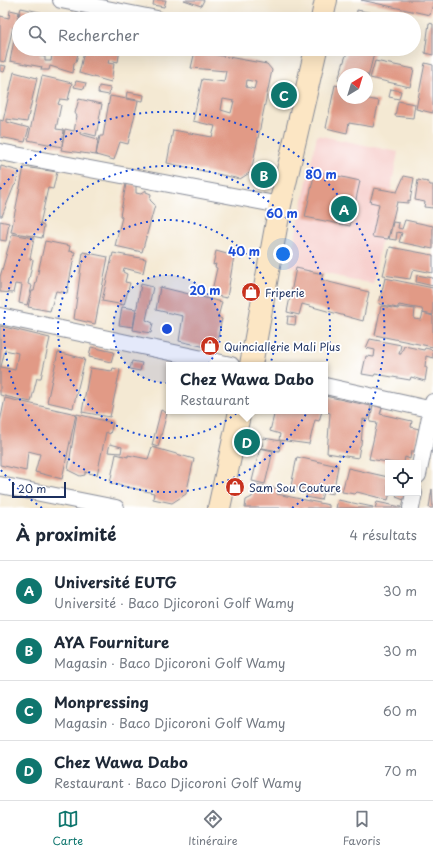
<!DOCTYPE html>
<html lang="fr">
<meta charset="utf-8">
<style>
body{margin:0;font-family:"Playpen Sans",sans-serif;background:#f6f6f7;color:#1f2937}
.controls{position:absolute;right:12px;bottom:12px;display:grid;overflow:hidden;border-radius:0px;box-shadow:0 4px 16px #0002}
.controls button{width:36px;height:36px;display:grid;place-items:center;padding:0;border:0;border-bottom:1px solid #e0e1e3;background:#fff;color:#1f2937;font:20px sans-serif}
.compass{position:absolute;left:337px;top:68px;width:36px;height:36px;border-radius:50%;background:#fff;box-shadow:0 4px 16px #0002;rotate:38deg}
.scale{position:absolute;left:12px;bottom:10px;width:54px;box-sizing:border-box;padding-left:4px;border:2px solid #1b2f5e;border-top:0;font-size:11px;line-height:14px;white-space:nowrap;color:#1b2f5e;-webkit-text-stroke:3px #fff;paint-order:stroke}
.you{position:absolute;left:283px;top:254px;width:14px;height:14px;margin:-10px;border:3px solid #fff;border-radius:50%;background:#1a73e8;box-shadow:0 0 0 6px #1a73e833}
.badge{display:grid;place-items:center;width:26px;height:26px;border-radius:50%;background:#0f766e;color:#fff;font-size:13px;font-weight:700}
.pin{position:absolute;translate:-50% -50%;border:2px solid #fff;box-shadow:0 1px 4px #0006}
.popup{position:absolute;left:166px;top:362px;width:162px;height:52px;box-sizing:border-box;display:grid;place-content:center;border-radius:0px;background:#fff;filter:drop-shadow(0 1px 3px #0005);font-size:13px;white-space:nowrap;color:#747a83}
.popup b{font-size:15px;color:#1f2937}
.popup::after{content:'';position:absolute;left:50%;top:100%;margin-left:-8px;border:8px solid transparent;border-top-color:#fff}
.list{margin:0;padding:0;list-style:none}
h2{display:flex;justify-content:space-between;align-items:center;height:52px;margin:0;padding:0 16px;font-size:17px}
h2 small{font-size:13px;font-weight:400;color:#747a83}
.list li{display:grid;grid-template-columns:26px 1fr auto;gap:12px;align-items:center;box-sizing:border-box;height:60px;padding:0 16px;border-top:1px solid #e0e1e3}
.list b{display:block;font-size:15px;white-space:nowrap}
.list p{margin:0;font-size:13px;white-space:nowrap;color:#747a83}
.list em{font-size:13px;font-style:normal;color:#747a83}
.icon{flex:none;width:22px;height:22px;fill:none;stroke:currentColor;stroke-width:2;stroke-linecap:round;stroke-linejoin:round}
.map{position:relative;flex:none;width:433px;height:508px;overflow:hidden}
.search{position:absolute;background:#fff;box-shadow:0 4px 16px #0002;left:12px;right:12px;top:12px;height:44px;display:flex;align-items:center;gap:10px;box-sizing:border-box;padding:0 14px;border-radius:22px;color:#747a83;font-size:15px}
.sheet{height:292px;background:#fff}
nav{display:flex;justify-content:space-around;align-items:center;box-sizing:border-box;height:56px;border-top:1px solid #e0e1e3;background:#fff;font-size:11px;color:#747a83}
nav a{display:grid;justify-items:center;gap:2px}
nav .on{color:#0f766e}
.map>svg:first-child{display:block}
.built{fill:#f7d0ce}
.building{fill:#e19a86;fill-rule:evenodd}
.lines{fill:none;stroke-linecap:round;stroke-linejoin:round}
.street-casing{stroke:#888c98;stroke-width:18}
.secondary-casing{stroke:#888c98;stroke-width:24}
.street{stroke:#fff;stroke-width:16}
.secondary{stroke:#fce6c4;stroke-width:22}
.ring{fill:none;stroke:#1d4ed8;stroke-width:2;stroke-dasharray:2 4}
.labels{text-anchor:middle;dominant-baseline:central;stroke-width:3.5;stroke-linejoin:round;paint-order:stroke}
.poi-label{font-size:11px;fill:#1b2f5e;stroke:#fff;text-anchor:start}
.centre{fill:#1d4ed8;stroke:#fff;stroke-width:2}
.ring-label{font-size:12px;text-anchor:middle;font-weight:bold;fill:#1d4ed8;stroke:#fff;stroke-width:3.5;stroke-linejoin:round;paint-order:stroke}
</style>
<div class="map">
<svg width="433" height="508" viewBox="0 0 433 508">
<rect width="100%" height="100%" fill="#fff"/>
<filter id="ink" filterUnits="userSpaceOnUse"><feTurbulence type="fractalNoise" baseFrequency=".025" numOctaves="2"/><feDisplacementMap in="SourceGraphic" scale="8" xChannelSelector="R" yChannelSelector="G"/><feConvolveMatrix kernelMatrix="1 2 1 2 8 2 1 2 1" color-interpolation-filters="sRGB"/></filter>
<filter id="wash" filterUnits="userSpaceOnUse"><feTurbulence type="fractalNoise" baseFrequency=".012" numOctaves="4" result="noise"/><feDisplacementMap in="SourceGraphic" scale="16" xChannelSelector="R" yChannelSelector="G"/><feGaussianBlur stdDeviation="0.9" result="paint"/><feColorMatrix in="noise" values="0 0 0 0 0 0 0 0 0 0 0 0 0 0 0 0 0 1.4 0 .05"/><feComposite in="paint" operator="in"/></filter>
<g filter="url(#wash)">
<rect width="100%" height="100%" fill="#f4e9d3"/>
<path class="built" d="M317 135 398 152 373 284 289 266Z"/>
<g id="blocks">
<path class="building" d="M154 0H166L164 7 153 5Z
M184 0H204L201 6Z
M361 0H433V3L430 15Z
M21 8 67 18V19H18Z
M10 10 19 12 16 27H13L5 62 0 61V16L9 18Z
M357 10 383 15 382 19H356Z
M18 19 19 49H41L40 56 45 57V61H51L53 49H79L76 62 74 63 73 73 50 66 49 70H41L42 67 10 61Z
M429 23 433 24V55L425 53Z
M87 49H120L118 62 109 60 108 63 114 64 111 82 79 73 84 52H86Z
M348 49H375L368 78 367 74H343V81L338 80Z
M195 51 267 64 272 70 251 172 240 179 167 163 173 130 212 137 215 126 193 121 202 79 224 82 226 71 191 68ZM247 80 256 82 254 89 246 87ZM223 99 234 101 231 113 221 110Z
M375 61 414 69 410 87 370 78Z
M425 63 433 65V113L416 109Z
M0 65 6 66 4 72 0 71Z
M14 72 37 78 27 122 7 119V122L29 128 25 142 0 137V120L3 121Z
M42 76 72 83 68 100 60 99 58 104 61 105 56 129 64 130 62 146 65 129 74 131 77 116 75 113 79 99 102 104 96 136 80 132V134L98 139 96 155 61 150 62 147 28 140Z
M76 81 86 83 84 89 74 87Z
M335 85 343 87V98H364L379 101 373 127 349 123 347 133 326 128Z
M99 86 110 88 109 95 98 93Z
M391 89 401 91 399 99 389 97Z
M127 92 144 95 143 101 126 98Z
M110 96 138 101 128 144 120 142 114 160 96 155 100 136H103Z
M398 101 415 104 413 118 395 116Z
M1 166 19 171 16 184 14 186 2 216H0V170Z
M24 167 57 172 53 189 48 188 40 224 44 226 42 238 11 232Z
M315 171 360 181 350 226 305 217Z
M404 176 414 178 410 201 408 200V203L397 202 388 239 372 237 379 204 370 202 374 188 397 192Z
M418 180 428 182 430 185H433V208L424 207 425 202 415 200Z
M126 184 136 185V193L141 194 146 190V192L151 194 150 200 155 205 142 252 115 246 122 217 120 216Z
M405 220 433 226V249L399 242 402 233 397 232 396 240 389 239 393 222 399 223 398 228 402 229Z
M0 221 9 223 6 241 0 240Z
M12 234 34 238 30 259 33 260 28 284 32 286 27 305 19 303 22 285 15 284 13 293 0 292V277Z
M45 241 70 246 69 251 75 252 67 293 56 291 50 311 28 307 32 291H34Z
M390 247 433 255V273L413 269 410 279 383 275Z
M216 251 234 256 227 298 211 295 217 268 215 267 216 264 213 265Z
M83 252 108 257 95 324 74 319Z
M113 253 146 259 143 273 124 268 123 272 127 274 125 282 130 283 124 305 102 301Z
M296 268 323 274 321 280 369 292 363 321 302 304 299 315 287 312Z
M417 275 433 278V286L416 282Z
M385 278 433 288V315L423 313 422 309 399 305 397 308 379 304Z
M141 284 153 287 146 320 153 323 151 333 133 330Z
M160 287 222 302 218 317 222 319 217 340 206 347 179 341 183 316 156 310Z
M381 306 398 309 399 307 415 309 414 319 421 320 423 313 433 316V347L375 335Z
M122 307 136 309 133 327 119 325Z
M288 316 296 317 295 325 287 324Z
M0 326 50 338 41 378H37L31 402 0 395ZM5 350 18 353 15 370 1 367Z
M370 339 401 345 399 354H401L404 346 424 350 425 348 433 350V358L426 356 425 367 427 368 425 381 411 377 410 380 375 374 374 376 362 374 366 356 374 357 375 350 366 348Z
M91 347 114 352 111 362 89 357Z
M58 352 85 359 73 408 47 402Z
M132 361 142 363 140 371 130 369Z
M90 368 112 371 113 368 120 370 110 417 82 412Z
M325 396 371 406 368 420 363 419 361 445 360 446 358 458 327 453 330 413 325 412Z
M5 398 76 414 62 479 35 472 40 454 28 451 26 471 0 465V422Z
M373 405 382 408 380 414 412 421 411 427 419 429 415 451H411L410 459 405 457 404 463H394L369 459 377 423 370 422Z
M161 410 167 413 158 447 152 445Z
M275 411H322L319 421 315 420 309 444 279 440 280 434 270 431Z
M77 414 113 423 110 434 106 432 97 475 85 472V475L80 476 68 470Z
M264 438 281 441 279 451 262 448Z
M110 444 122 447 121 453 108 452Z
M152 447 194 459 186 494 172 503 153 499 154 493 110 483 116 454 128 457V455L148 459Z
M260 448 273 451 265 484 252 481Z
M297 457 338 466 333 494 323 492 321 500 306 497 307 490 291 486Z
M348 468 388 477V493H390L388 500 357 492 355 494 342 492Z
M255 484 279 489 277 494 329 505V508H245L246 500 252 497Z
M432 489 433 508H429Z
M397 493H405L404 500 396 497Z
M338 500 373 507V508H336Z
M377 502 401 507V508H375Z"/>
</g>
</g>
<g filter="url(#ink)">
<use href="#blocks" fill-opacity="0" stroke="#888c98" stroke-width="1"/>
<g class="lines">
<g class="street-casing">
<path id="street" d="M61 0 157 19
M0 152 280 205
M0 316 231 365
M325 386 433 410
M418 475 433 402
M0 485 116 508
M411 508 414 493"/>
</g>
<g class="secondary-casing">
<path id="secondary" d="M322 19 326 0
M251 365 280 205 316 49
M219 508 240 411"/>
</g>
<use href="#street" class="street"/>
<use href="#secondary" class="secondary"/>
</g>
</g>
<circle cx="167" cy="329" r="54" fill="#1d4ed8" fill-opacity=".12"/>
<g class="ring">
<circle cx="167" cy="329" r="54"/>
<circle cx="167" cy="329" r="109"/>
<circle cx="167" cy="329" r="163"/>
<path d="M42 508A218 218 0 0 1 0 469M0 189A218 218 0 1 1 292 508"/>
</g>
<defs>
<g id="shop-disc" transform="scale(1)"><circle r="9.5" fill="#c8321e" stroke="#fff"/><path d="M-5-2.5h2.3a2.7 3.5 0 0 1 5.4 0H5L5.5 6h-11ZM-1.5-2.5h3a1.5 2.3 0 0 0-3 0Z" fill="#fff"/></g>
</defs>
<g fill-rule="evenodd">
<use href="#shop-disc" x="251" y="292"/>
<use href="#shop-disc" x="210" y="346"/>
<use href="#shop-disc" x="235" y="487"/>
</g>
<g class="labels">
<g class="poi-label">
<text x="265" y="292">Friperie</text>
<text x="224" y="346">Quinciallerie Mali Plus</text>
<text x="249" y="487">Sam Sou Couture</text>
</g>
</g>
<circle cx="167" cy="329" r="6" class="centre"/>
<g class="ring-label">
<text x="321" y="179">80 m</text>
<text x="282" y="218">60 m</text>
<text x="244" y="256">40 m</text>
<text x="205" y="295">20 m</text>
</g>
</svg>
<div class="controls">
<button><svg class="icon" aria-label="locate" viewBox="0 0 24 24"><circle cx="12" cy="12" r="6"/><path d="M12 2v4M12 18v4M2 12h4M18 12h4"/></svg></button>
</div>
<svg class="compass" viewBox="-18 -18 36 36"><path d="M0-13l5 13h-10z" fill="#e53935"/><path d="M0 13l5-13h-10z" fill="#747a83"/></svg>
<div class="scale">20 m</div>
<div class="you"></div>
<div class="pin badge" style="left:344px;top:209px">A</div>
<div class="pin badge" style="left:264px;top:175px">B</div>
<div class="pin badge" style="left:284px;top:95px">C</div>
<div class="pin badge" style="left:247px;top:442px">D</div>
<div class="popup"><b>Chez Wawa Dabo</b>Restaurant</div>
<div class="search"><svg class="icon" aria-label="search" viewBox="0 0 24 24"><circle cx="10" cy="10" r="6"/><path d="M15 15l6 6"/></svg>Rechercher</div>
</div>
<section class="sheet">
<h2>À proximité<small>4 résultats</small></h2>
<ul class="list">
<li><span class="badge">A</span><div><b>Université EUTG</b><p>Université · Baco Djicoroni Golf Wamy</p></div><em>30 m</em></li>
<li><span class="badge">B</span><div><b>AYA Fourniture</b><p>Magasin · Baco Djicoroni Golf Wamy</p></div><em>30 m</em></li>
<li><span class="badge">C</span><div><b>Monpressing</b><p>Magasin · Baco Djicoroni Golf Wamy</p></div><em>60 m</em></li>
<li><span class="badge">D</span><div><b>Chez Wawa Dabo</b><p>Restaurant · Baco Djicoroni Golf Wamy</p></div><em>70 m</em></li>
</ul>
</section>
<nav>
<a class="on"><svg class="icon" aria-label="map" viewBox="0 0 24 24"><path d="M3 6l6-2 6 2 6-2v14l-6 2-6-2-6 2zM9 4v14M15 6v14"/></svg>Carte</a>
<a><svg class="icon" aria-label="directions" viewBox="0 0 24 24"><path d="M12 3l9 9-9 9-9-9zM9 14v-3h6M13 9l2 2-2 2"/></svg>Itinéraire</a>
<a><svg class="icon" aria-label="saved" viewBox="0 0 24 24"><path d="M7 4h10v16l-5-4-5 4z"/></svg>Favoris</a>
</nav>
